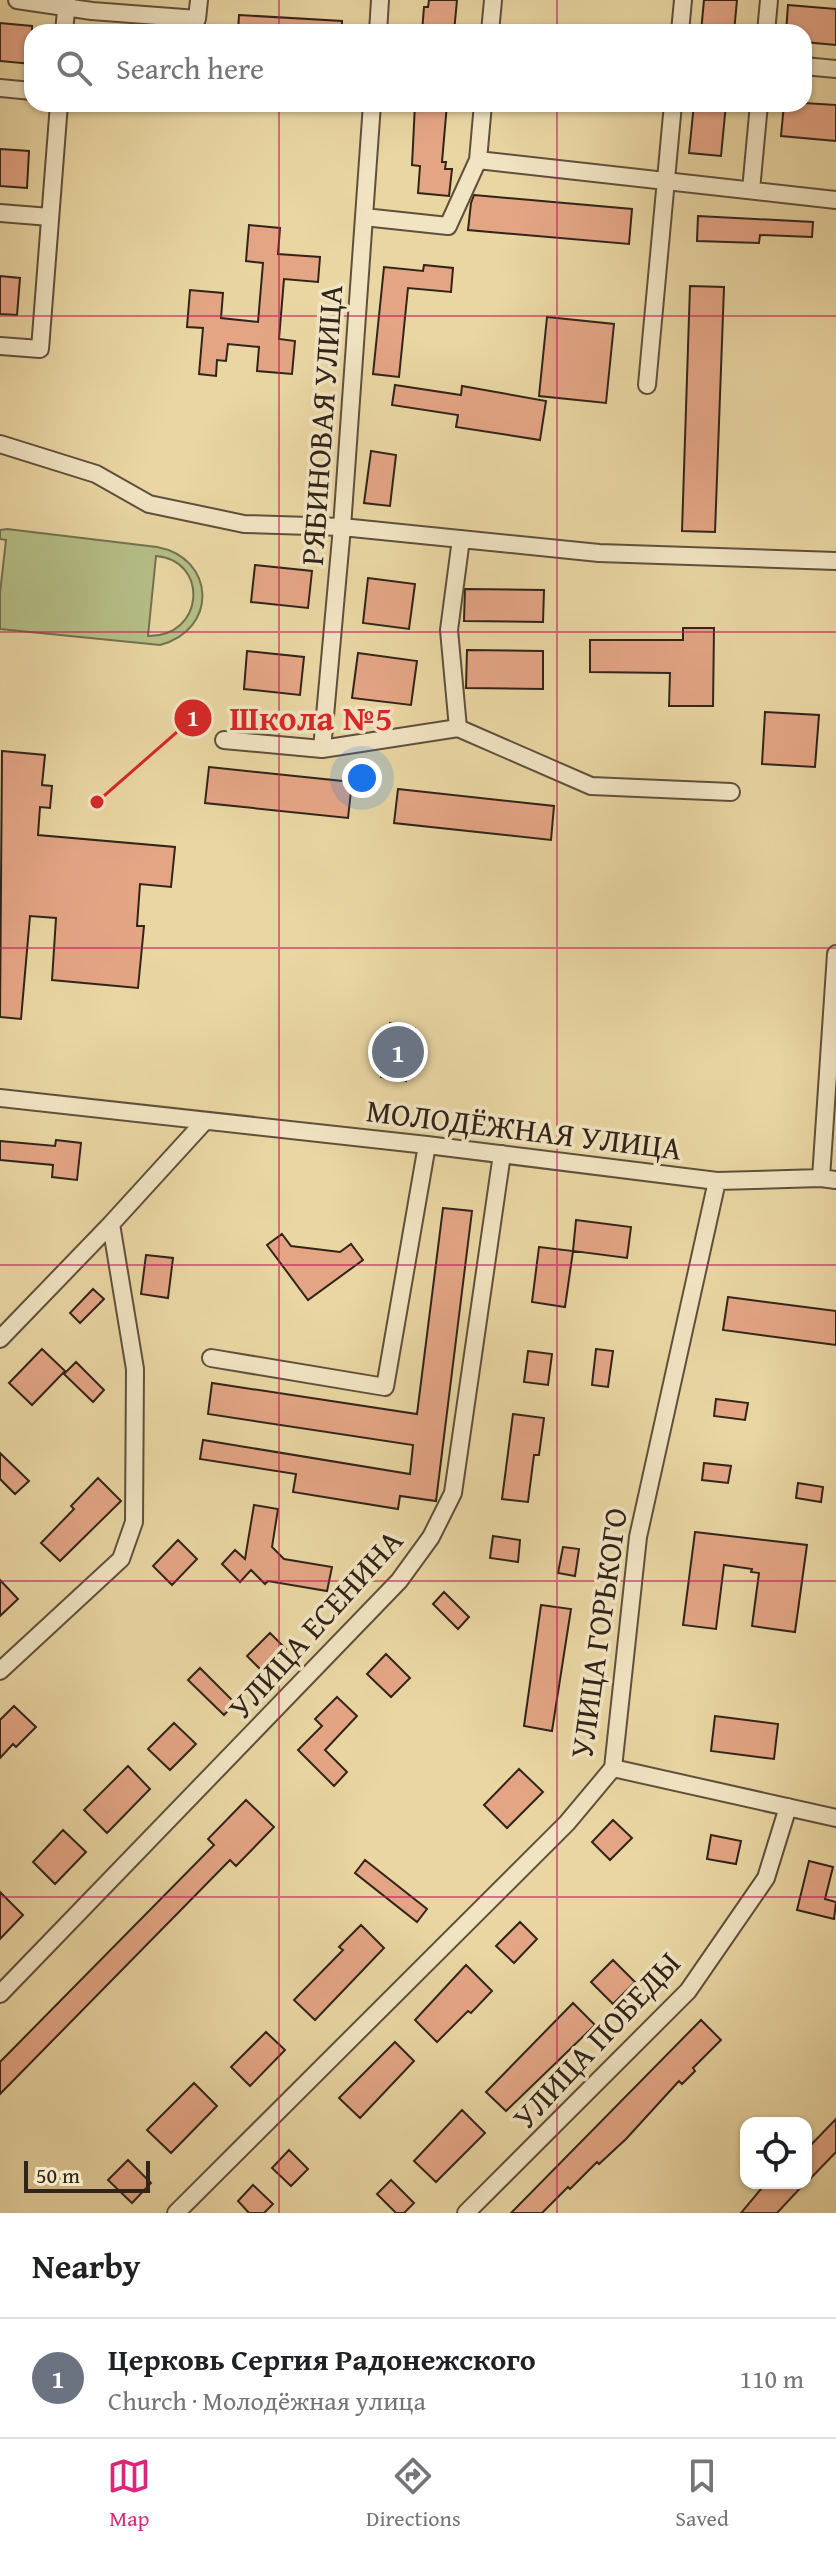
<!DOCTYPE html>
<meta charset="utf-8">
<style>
body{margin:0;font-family:"Gentium Book Plus",serif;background:#f2f2f2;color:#202124}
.controls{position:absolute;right:24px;bottom:24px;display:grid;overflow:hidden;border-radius:16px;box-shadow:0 2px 6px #0004}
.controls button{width:72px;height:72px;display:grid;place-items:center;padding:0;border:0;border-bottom:2px solid #e0e0e0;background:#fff;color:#202124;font:40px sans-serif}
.scale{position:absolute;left:24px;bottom:20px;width:126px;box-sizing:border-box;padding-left:8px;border:4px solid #312419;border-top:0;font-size:22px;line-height:28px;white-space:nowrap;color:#312419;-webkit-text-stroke:6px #f1e4c3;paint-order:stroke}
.you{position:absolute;left:362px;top:778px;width:28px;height:28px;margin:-20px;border:6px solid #fff;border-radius:50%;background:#1a73e8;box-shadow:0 0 0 12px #1a73e833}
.badge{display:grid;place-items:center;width:52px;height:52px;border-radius:50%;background:#db2777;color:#fff;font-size:26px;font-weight:700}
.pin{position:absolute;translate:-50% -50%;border:4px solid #fff;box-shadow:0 2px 8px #0006}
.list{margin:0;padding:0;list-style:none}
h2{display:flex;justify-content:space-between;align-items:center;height:104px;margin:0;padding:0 32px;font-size:34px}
h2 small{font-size:26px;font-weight:400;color:#757577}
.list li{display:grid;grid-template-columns:52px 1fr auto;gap:24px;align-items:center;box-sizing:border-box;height:120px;padding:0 32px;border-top:2px solid #e0e0e0}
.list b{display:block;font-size:30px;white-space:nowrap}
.list p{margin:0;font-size:26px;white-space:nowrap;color:#757577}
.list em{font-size:26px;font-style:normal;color:#757577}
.icon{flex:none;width:44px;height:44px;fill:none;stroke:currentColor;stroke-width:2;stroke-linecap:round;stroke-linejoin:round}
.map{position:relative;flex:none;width:836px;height:2213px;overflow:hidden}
.search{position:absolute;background:#fff;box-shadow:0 2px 6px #0004;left:24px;right:24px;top:24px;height:88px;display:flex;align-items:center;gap:20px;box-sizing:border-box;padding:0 28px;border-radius:24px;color:#757577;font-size:30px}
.sheet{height:224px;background:#fff}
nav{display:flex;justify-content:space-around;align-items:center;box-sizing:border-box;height:112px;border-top:2px solid #e0e0e0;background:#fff;font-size:22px;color:#757577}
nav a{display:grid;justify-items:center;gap:4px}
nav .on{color:#db2777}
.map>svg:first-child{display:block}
.green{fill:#b5be86;stroke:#737150;stroke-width:2;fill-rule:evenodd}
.building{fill:#e4a585;stroke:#312419;stroke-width:2}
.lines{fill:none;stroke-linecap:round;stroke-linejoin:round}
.minor-casing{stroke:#5f503c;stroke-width:20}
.minor{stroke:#f1e4c3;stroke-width:16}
.grid{fill:none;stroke:#c2185b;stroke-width:2;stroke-opacity:0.55}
.labels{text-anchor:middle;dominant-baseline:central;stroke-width:7;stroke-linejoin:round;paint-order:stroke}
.street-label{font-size:32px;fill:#312419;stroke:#f1e4c3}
.leader{fill:none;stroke:#d62828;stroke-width:3}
.callout-dot{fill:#d62828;stroke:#f1e4c3;stroke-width:3}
.mark-label{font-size:24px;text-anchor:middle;font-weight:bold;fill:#fff}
.callout-label{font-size:34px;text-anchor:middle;font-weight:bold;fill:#d62828;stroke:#f1e4c3;stroke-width:7;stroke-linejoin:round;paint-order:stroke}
</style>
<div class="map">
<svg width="836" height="2213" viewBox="0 0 836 2213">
<rect width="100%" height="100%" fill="#e9d6a3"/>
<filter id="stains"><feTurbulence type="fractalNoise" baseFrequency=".0025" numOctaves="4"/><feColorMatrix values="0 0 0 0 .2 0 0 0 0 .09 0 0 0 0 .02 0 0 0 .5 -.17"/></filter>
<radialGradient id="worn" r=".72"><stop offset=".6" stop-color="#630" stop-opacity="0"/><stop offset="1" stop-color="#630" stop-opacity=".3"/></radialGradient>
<path class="green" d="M7 529 157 547C216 558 218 630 160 645L0 629V593L6 540 0 539V530ZM156 556C209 560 205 637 148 636Z"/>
<path class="building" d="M429 0H457L454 32H422L424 7H428Z
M704 0H737L734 32H701Z
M788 5 836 9V45L804 42V32H786Z
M239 15 342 21V32H238Z
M0 23 32 26V64L0 61Z
M804 103 836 105V141L781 136 784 104Z
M415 104H447L442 162H446L445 169H452L449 196 418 193 420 166 412 165Z
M694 104H726L721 156 689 153Z
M0 149 29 151 27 188 0 186Z
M474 195 632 209 629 244 468 230 471 203Z
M698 216 813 222 812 237 760 235 759 243 697 241Z
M249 225 280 228 278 254 320 257 318 282 284 279 279 339 295 341 292 374 257 371 259 347 228 344 226 361 217 360 216 376 199 374 203 328 187 327 190 290 223 293 221 318 258 322 263 263 246 261Z
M424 265 453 268 451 292 408 288 399 377 373 374 384 267 423 271Z
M0 276 20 278 17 315 0 314Z
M690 286 724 287 715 532 682 531Z
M547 317 614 324 606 403 539 396Z
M395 385 461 395 462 386 546 401 540 440 456 427 458 415 392 405Z
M371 451 396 455 390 506 364 503Z
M255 565 312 571 308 608 251 602Z
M368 578 415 584 409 629 363 623Z
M465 589 544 590 543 622 464 621Z
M683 628H714L713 706H669L670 673 590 672V640H683Z
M467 650 543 651V689L466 688Z
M247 651 304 657 300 695 244 689Z
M358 653 417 661 411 705 352 698Z
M765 712 819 715 815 767 762 764Z
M2 751 45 755 42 785 52 786 50 808 40 807 38 835 175 847 171 887 140 884 137 926H144L138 988 52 980 56 918 30 916 21 1019 0 1017Z
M209 767 352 782 348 818 205 803Z
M398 789 554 806 551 840 394 823Z
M390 1023 415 1028 406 1081 381 1077Z
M56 1140 81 1143 77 1180 52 1177 53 1165 0 1160V1141L55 1146Z
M443 1208 472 1211 436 1501 400 1496 398 1509 293 1492 296 1474 200 1459 203 1440 410 1474 413 1445 208 1414 212 1383 417 1414Z
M576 1220 631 1227 627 1258 573 1251Z
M282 1234 291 1246 340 1252 351 1244 363 1260 308 1300 267 1245Z
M539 1247 573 1251 565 1307 532 1302Z
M146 1255 173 1258 168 1298 141 1294Z
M93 1289 104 1299 80 1323 70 1313Z
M728 1297 836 1311V1345L723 1330Z
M42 1349 65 1371 32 1405 9 1383Z
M596 1349 613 1351 608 1387 592 1385Z
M528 1351 552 1354 548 1385 524 1382Z
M76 1362 104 1390 93 1402 64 1374Z
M716 1399 748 1403 745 1420 714 1416Z
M513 1414 544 1418 539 1455H534L528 1502 502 1499Z
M0 1453 29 1481 15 1494 0 1479Z
M704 1463 731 1466 728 1483 702 1480Z
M98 1478 121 1501 60 1561 41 1543 74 1509 71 1506Z
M798 1483 823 1487 821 1502 796 1498Z
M254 1505 278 1509 272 1547 284 1559 332 1567 327 1591 268 1581 265 1584 251 1570 240 1582 222 1564 235 1550 245 1559Z
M695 1532 807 1545 795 1632 752 1626 759 1573 751 1572 752 1569 724 1565 716 1629 683 1625Z
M493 1536 520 1540 518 1562 490 1558Z
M178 1540 197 1559 172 1585 153 1566Z
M563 1547 579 1549 575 1576 558 1573Z
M0 1580 18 1599 0 1616Z
M444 1592 469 1617 458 1629 433 1604Z
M541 1605 571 1609 552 1731 524 1726Z
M270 1633 286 1649 263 1672 247 1656Z
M386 1654 410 1678 391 1697 367 1674Z
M200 1668 235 1703 224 1715 188 1680Z
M337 1697 357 1716 325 1750 347 1772 334 1786 298 1750 322 1726 315 1719Z
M14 1706 36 1727 16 1747 13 1744 0 1758V1720Z
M715 1716 778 1724 774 1759 711 1751Z
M174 1723 196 1744 170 1770 148 1749Z
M128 1766 150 1789 107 1833 84 1810Z
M519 1769 543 1792 507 1828 484 1805Z
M246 1800 274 1827 236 1866 230 1860 0 2094V2062L214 1845 208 1839Z
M613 1820 632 1838 610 1860 592 1842Z
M63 1830 86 1852 55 1884 33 1862Z
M711 1835 741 1841 736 1864 707 1859Z
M365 1860 427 1909 417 1922 355 1873Z
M809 1861 833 1867 825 1899 836 1902 834 1919 797 1910Z
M0 1892 23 1915 0 1939Z
M520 1922 537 1939 514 1963 496 1946Z
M361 1925 384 1948 315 2020 294 2000 343 1950 339 1947Z
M613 1960 635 1982 613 2004 591 1982Z
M466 1965 492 1991 471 2013 468 2011 437 2042 415 2020Z
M573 2003 595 2025 506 2111 486 2092Z
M701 2020 721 2040 693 2068 695 2071 682 2084 679 2081 626 2139 599 2164 597 2162 570 2189 568 2187 542 2213H511Z
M266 2032 285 2050 250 2086 231 2067Z
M395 2042 414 2061 360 2118 339 2098Z
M194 2083 217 2106 171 2153 147 2130Z
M462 2110 485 2133 436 2182 414 2161Z
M836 2119V2152L806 2183V2150Z
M289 2150 308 2169 291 2186 272 2168Z
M128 2160 151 2183 132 2203 108 2180Z
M391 2180 414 2203 404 2213H396L377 2194Z
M766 2183H805L777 2213H741Z
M253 2185 273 2204 264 2213H249L238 2201Z"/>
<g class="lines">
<g class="minor-casing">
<path id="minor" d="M17 0 92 11 197 19 199 0
M64 32 67 0
M378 32 380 0
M490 32 493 0
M680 32 683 0
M766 32 769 0
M804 66 836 69
M0 88 32 91
M483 104 478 160 836 200
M751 190 759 104
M0 213 50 217
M364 217 448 226 478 160
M0 346 40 349 59 104
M647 385 673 104
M0 444 96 474 149 504 244 524 342 527 599 553 836 561
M458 728 449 630 461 539
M224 740 322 749 458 728 591 786 731 792
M322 749 342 527 372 104
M0 1098 427 1145 717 1181 821 1178 836 1180
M821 1178 836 954
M0 1339 111 1224
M211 1358 385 1387 427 1145
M0 1671 121 1559 134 1522 135 1369 111 1224 205 1121
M613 1768 836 1818
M0 1994 399 1581 431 1537 453 1493 502 1154
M176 2213 567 1823 613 1768 638 1537 717 1181
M466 2213 688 1991 766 1878 788 1807"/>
</g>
<use href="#minor" class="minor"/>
</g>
<path class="grid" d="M279 0V32M557 0V32M279 104V2213M557 104V2213M0 316H836M0 632H836M0 948H836M0 1265H836M0 1581H836M0 1897H836"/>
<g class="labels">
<g class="street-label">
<text transform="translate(321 425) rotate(-86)">РЯБИНОВАЯ УЛИЦА</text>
<text transform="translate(524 1129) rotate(7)">МОЛОДЁЖНАЯ УЛИЦА</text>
<text transform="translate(315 1624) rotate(-48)">УЛИЦА ЕСЕНИНА</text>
<text transform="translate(598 1633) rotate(-82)">УЛИЦА ГОРЬКОГО</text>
<text transform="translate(596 2040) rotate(-47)">УЛИЦА ПОБЕДЫ</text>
</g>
</g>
<path class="leader" d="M97 802L193 718"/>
<g class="callout-dot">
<circle cx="97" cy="802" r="8"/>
<circle cx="193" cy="718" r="20"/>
</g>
<g class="mark-label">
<text x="193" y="726">1</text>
</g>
<g class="callout-label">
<text x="311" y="730">Школа №5</text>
</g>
<rect width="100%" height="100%" filter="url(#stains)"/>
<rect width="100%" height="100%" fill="url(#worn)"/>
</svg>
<div class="controls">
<button><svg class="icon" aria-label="locate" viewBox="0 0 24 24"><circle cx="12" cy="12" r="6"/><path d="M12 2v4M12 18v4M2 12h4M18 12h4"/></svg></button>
</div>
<div class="scale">50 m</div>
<div class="you"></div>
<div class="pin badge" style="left:398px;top:1052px;background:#6b7280">1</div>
<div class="search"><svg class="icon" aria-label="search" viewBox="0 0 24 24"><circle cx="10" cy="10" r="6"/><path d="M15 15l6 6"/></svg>Search here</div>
</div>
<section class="sheet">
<h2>Nearby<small></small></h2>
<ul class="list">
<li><span class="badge" style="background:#6b7280">1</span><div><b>Церковь Сергия Радонежского</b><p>Church · Молодёжная улица</p></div><em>110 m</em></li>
</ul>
</section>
<nav>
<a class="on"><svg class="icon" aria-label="map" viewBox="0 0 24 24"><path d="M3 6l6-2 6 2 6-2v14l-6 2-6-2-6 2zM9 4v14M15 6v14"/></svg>Map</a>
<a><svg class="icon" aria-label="directions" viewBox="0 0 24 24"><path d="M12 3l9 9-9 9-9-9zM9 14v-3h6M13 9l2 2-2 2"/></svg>Directions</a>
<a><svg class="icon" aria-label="saved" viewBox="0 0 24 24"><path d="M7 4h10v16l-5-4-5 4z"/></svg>Saved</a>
</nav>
